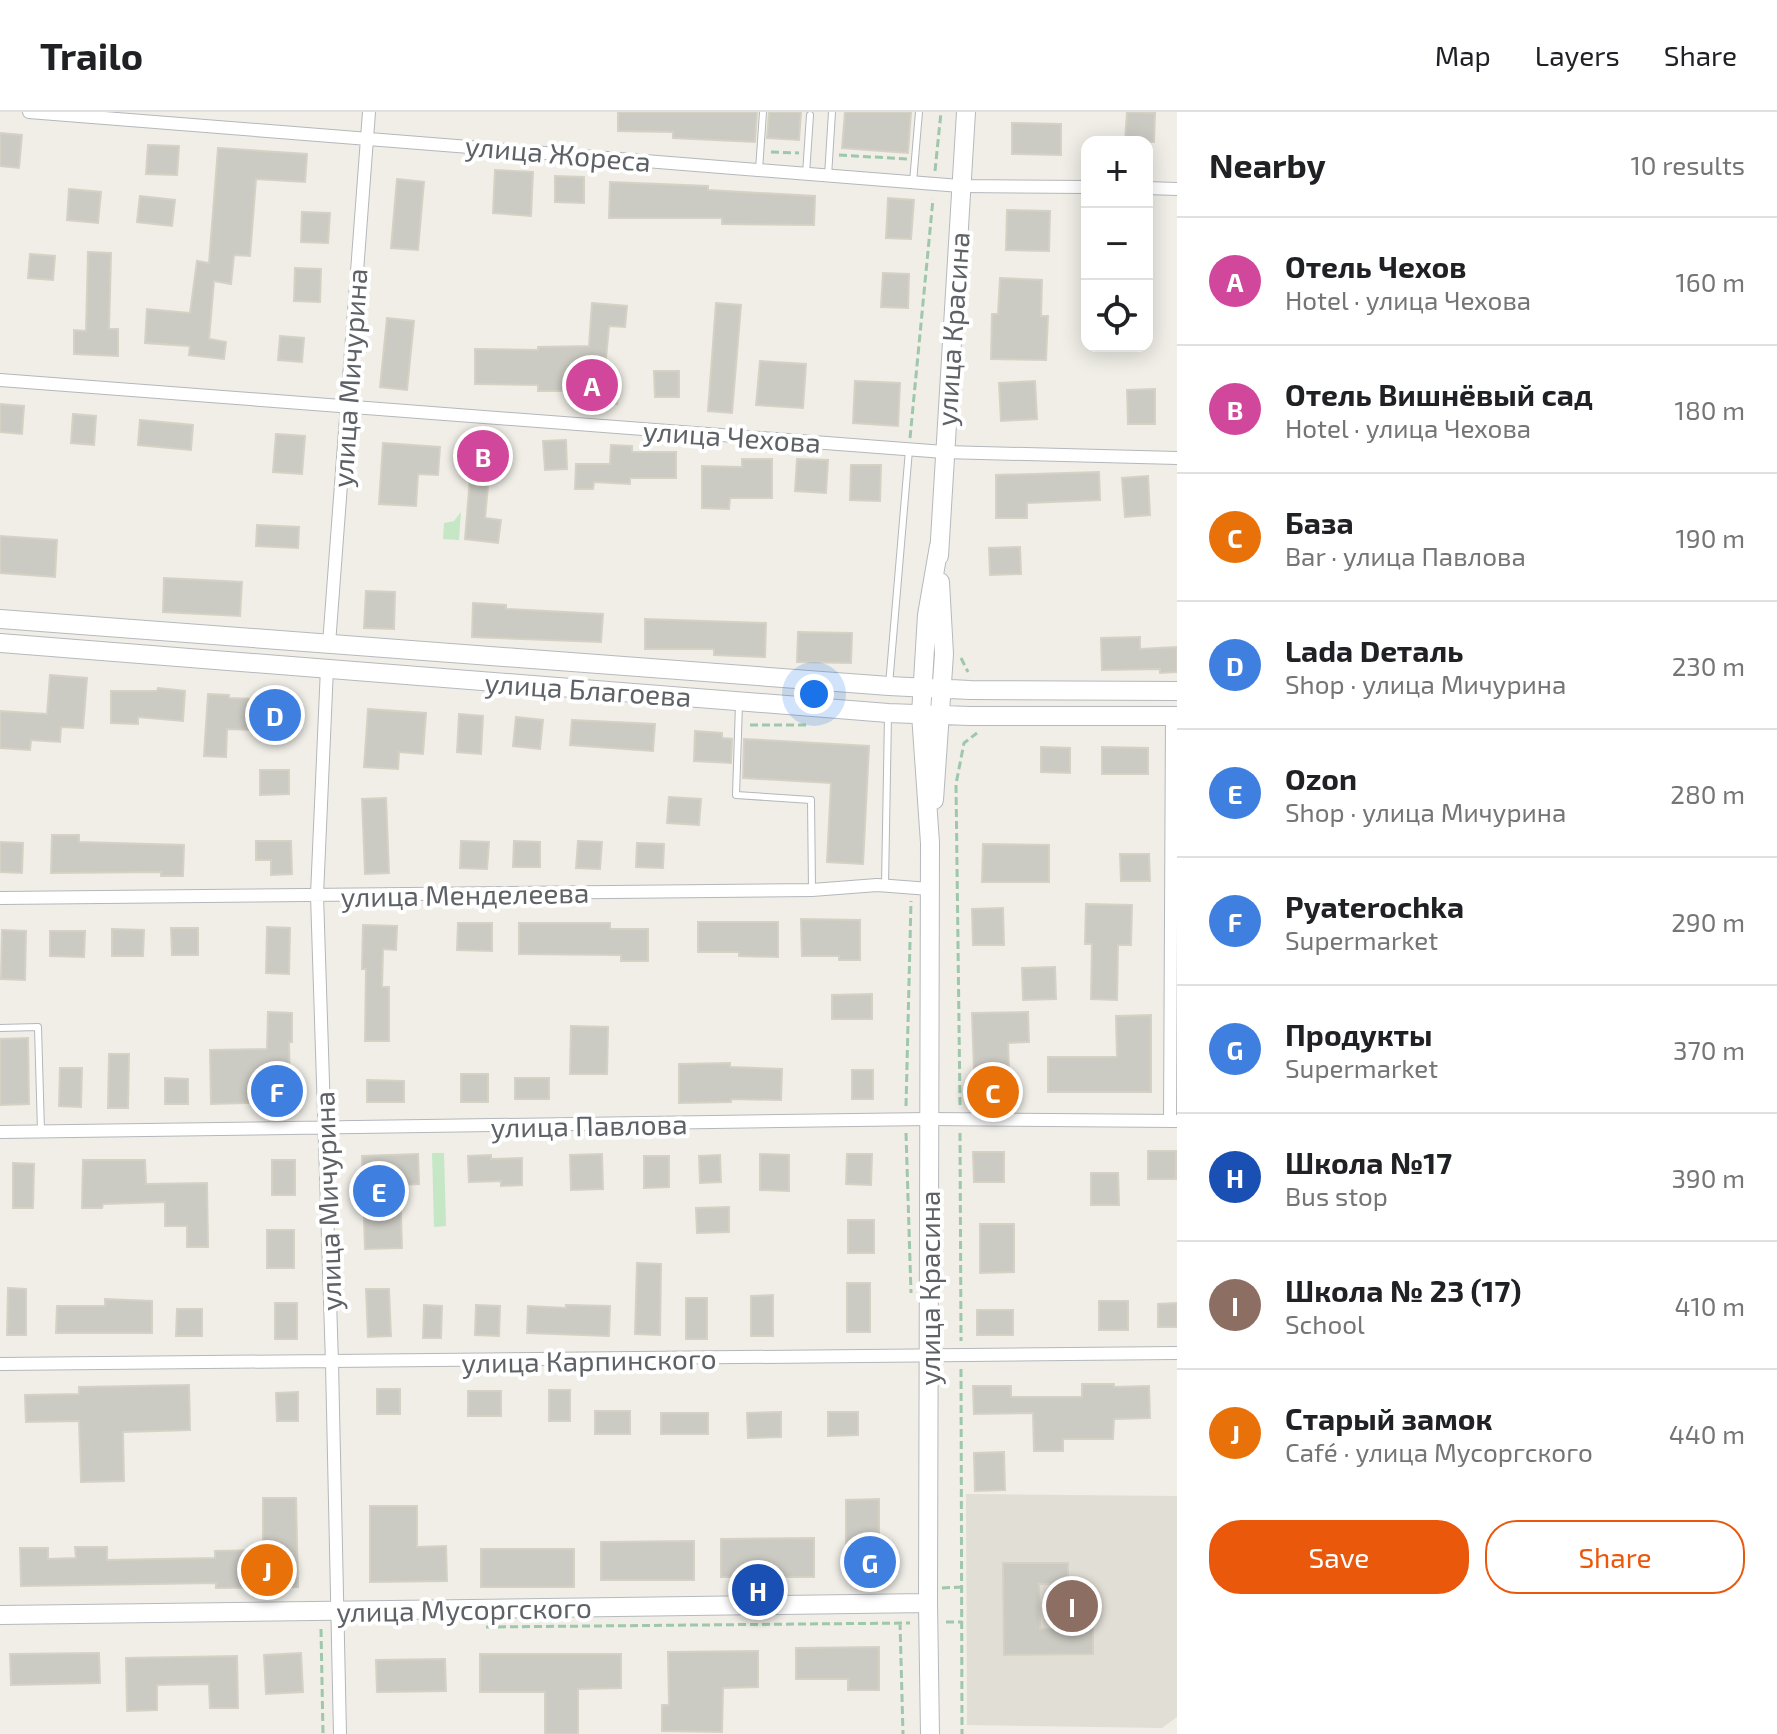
<!DOCTYPE html>
<meta charset="utf-8">
<style>
body{margin:0;font-family:"Exo 2",sans-serif;background:#f2f2f2;color:#202124}
.controls{position:absolute;right:24px;top:24px;display:grid;overflow:hidden;border-radius:16px;box-shadow:0 4px 20px #0003}
.controls button{width:72px;height:72px;display:grid;place-items:center;padding:0;border:0;border-bottom:2px solid #e0e0e0;background:#fff;color:#202124;font:40px sans-serif}
.you{position:absolute;left:814px;top:582px;width:28px;height:28px;margin:-20px;border:6px solid #fff;border-radius:50%;background:#1a73e8;box-shadow:0 0 0 12px #1a73e833}
.badge{display:grid;place-items:center;width:52px;height:52px;border-radius:50%;background:#ea580c;color:#fff;font-size:26px;font-weight:700}
.pin{position:absolute;translate:-50% -50%;border:4px solid #fff;box-shadow:0 2px 8px #0006}
.list{margin:0;padding:0;list-style:none}
h2{display:flex;justify-content:space-between;align-items:center;height:104px;margin:0;padding:0 32px;font-size:34px}
h2 small{font-size:26px;font-weight:400;color:#757577}
.list li{display:grid;grid-template-columns:52px 1fr auto;gap:24px;align-items:center;box-sizing:border-box;height:128px;padding:0 32px;border-top:2px solid #e0e0e0}
.list b{display:block;font-size:30px;white-space:nowrap}
.list p{margin:0;font-size:26px;white-space:nowrap;color:#757577}
.list em{font-size:26px;font-style:normal;color:#757577}
.actions{display:flex;gap:16px;padding:24px 32px}
.actions a{flex:1;padding:18px 0;border:2px solid #ea580c;border-radius:32px;text-align:center;font-size:28px;color:#ea580c}
.actions .main{background:#ea580c;color:#fff}
.icon{flex:none;width:44px;height:44px;fill:none;stroke:currentColor;stroke-width:2;stroke-linecap:round;stroke-linejoin:round}
.map{position:relative;flex:none;width:1177px;height:1622px;overflow:hidden}
header{display:flex;align-items:center;gap:48px;box-sizing:border-box;height:112px;padding:0 40px;background:#fff;border-bottom:2px solid #e0e0e0}
header strong{font-size:38px}
nav{display:flex;gap:44px;margin-inline-start:auto;font-size:28px}
main{display:flex}
aside{flex:1;background:#fff}
.map>svg:first-child{display:block}
.education{fill:#e0ded5}
.green{fill:#c5e7c6}
.building{fill:#cbcac3;stroke:#d5d1c5;stroke-width:2}
.lines{fill:none;stroke-linecap:round;stroke-linejoin:round}
.lane-casing{stroke:#b4b7bb;stroke-width:8}
.street-casing{stroke:#b4b7bb;stroke-width:14}
.secondary-casing{stroke:#b5b9be;stroke-width:20}
.path{stroke:#9ec7ac;stroke-width:3;stroke-dasharray:8 4;stroke-linecap:butt}
.lane{stroke:#fff;stroke-width:6}
.street{stroke:#fff;stroke-width:12}
.secondary{stroke:#fff;stroke-width:18}
.labels{text-anchor:middle;dominant-baseline:central;stroke-width:8;stroke-linejoin:round;paint-order:stroke}
.street-label{font-size:28px;fill:#5e6267;stroke:#fff}
</style>
<header>
<strong>Trailo</strong>
<nav><a>Map</a><a>Layers</a><a>Share</a></nav>
</header>
<main>
<div class="map">
<svg width="1177" height="1622" viewBox="0 0 1177 1622">
<rect width="100%" height="100%" fill="#f0eee7"/>
<path class="education" d="M966 1382 1177 1384V1605L1162 1616 967 1613Z"/>
<path class="green" d="M461 400 459 428 443 427 444 411 454 409Z
M432 1041H444L446 1114 434 1115Z"/>
<path class="building" d="M618 0H757L755 30 673 26V20L618 19Z
M769 0H801L799 28 767 26Z
M845 0H911L908 41 842 36Z
M1127 0 1155 1 1154 30H1125Z
M1012 11 1061 12V43L1012 42Z
M0 21 22 23 19 56 0 54Z
M148 33 179 34 177 63 146 62Z
M218 36 307 42 305 70 256 67 250 144 234 143 231 172 214 169 209 227 226 230 224 247 189 243 190 234 145 231 147 197 190 201 197 149 209 151Z
M495 58 533 60 531 104 493 101Z
M555 64 584 65V91L555 90Z
M397 67 424 70 418 138 391 136Z
M610 70 708 74V78L815 84 814 113 722 112V106H609Z
M69 77 101 80 98 111 67 108Z
M140 84 175 88 172 114 137 110Z
M888 86 914 88 911 127 886 126Z
M1007 98 1050 99 1049 139 1006 138Z
M302 100 330 101 328 131 301 130Z
M88 140 111 141 109 217H118V244L74 242V218L86 219Z
M30 142 55 144 53 168 28 166Z
M295 156 321 157 320 190 294 189Z
M883 161 909 162 908 196 881 195Z
M1000 166 1042 168 1041 204H1048L1046 248 991 247 992 202H998Z
M592 191 627 194 625 215 609 214 604 268 620 269 617 292 584 289 585 279H538V273L475 272V237L538 238V235L589 234Z
M716 191 741 193 732 301 708 299Z
M387 206 414 209 407 278 380 275Z
M280 224 304 226 302 250 278 248Z
M760 249 806 252 803 296 756 293Z
M654 259H679V285H655Z
M855 269 900 271 898 314 853 311Z
M1035 269 1037 307 1001 309 999 271Z
M1155 277V312H1128L1127 278Z
M0 292 24 294 22 322 0 320Z
M73 302 96 304 94 333 71 331Z
M140 308 193 313 191 338 138 333Z
M276 322 305 324 302 362 273 360Z
M566 328 567 357 545 358 543 329Z
M473 329 508 332 506 354 490 352 485 406 501 408 498 431 465 427Z
M383 331 440 335 438 363 418 362 416 394 379 392Z
M611 333 632 334V340H676V366H630V372L594 370 593 377H575L576 352H610Z
M742 347H772V386H730L729 397 702 396V354L742 355Z
M797 347 828 348 826 381 795 379Z
M851 353H881L880 389 850 388Z
M1099 360 1100 388 1027 391V406H996V363Z
M1148 364 1150 403 1125 405 1122 366Z
M257 413 299 415 298 436 256 434Z
M0 424 57 428 55 465 0 461Z
M1020 435 1021 462 990 463 989 436Z
M164 466 242 470 240 504 163 500Z
M366 479 395 480 394 517 364 516Z
M473 491 506 493V497L603 502 601 530 472 525Z
M645 507 766 511 765 545 714 543V537H645Z
M798 520 852 521 851 551 797 550Z
M1140 525V537L1177 535V560L1160 561V557L1102 558 1101 526Z
M50 563 87 566 83 616 61 615 60 630 31 628 30 638 0 636V599L47 602Z
M158 576 185 579 183 609 138 605V612L111 611V579H157Z
M208 582 229 583V586L288 588 287 619 227 617 226 645 204 644Z
M368 597 426 601 423 642 399 640 398 657 364 655Z
M459 602 483 604 481 642 457 640Z
M516 605 543 608 540 637 513 634Z
M572 608 655 612 653 639 570 633Z
M695 619 722 621V626L732 627 731 651 694 649Z
M744 627 869 634 863 752 827 750 831 671 743 666Z
M1041 635 1070 636V661L1041 660Z
M1102 635 1148 636V662H1102Z
M260 658H289V682L260 683Z
M669 685 701 687 699 713 667 711Z
M386 686 389 761 365 762 362 687Z
M52 723H79V730L184 733 183 764H161V760L51 761Z
M256 729H291L292 762 271 763V748H256Z
M461 729 489 730 487 757 460 756Z
M514 729 540 730V755H513Z
M578 729 602 730 600 757 576 756Z
M0 730 23 731 22 761 0 760Z
M637 731 664 732 663 756 636 755Z
M983 732 1049 733V770H982Z
M1120 742H1149L1150 769H1121Z
M1086 792 1132 793 1131 833H1118L1117 888 1091 887 1092 832H1085Z
M1003 796 1004 833H973L972 797Z
M801 807 860 808V848H839V844H802Z
M698 810H778V845L739 844V840H698Z
M458 811H492V839L457 838Z
M519 811H610V817H648V849H621V843L519 842Z
M363 813 397 814 396 838 383 837 382 875H389V929H365L366 857H362Z
M267 815 290 816 289 862 266 861Z
M171 816H198V843H172Z
M112 817 144 818 143 844H112Z
M2 818 26 819 25 868 1 867Z
M50 819H85L84 845 50 844Z
M1055 855 1056 887 1023 888 1022 856Z
M872 882V907H832V883Z
M268 900 292 901V930H289L290 990 211 992 210 938 267 937Z
M1028 900 1029 930 1008 931 1010 985 975 986 972 901Z
M1151 903V980H1048V945H1117L1116 904Z
M571 914 608 915 607 962H570Z
M28 926 29 992 0 993V927Z
M109 942H129L128 996H108Z
M730 951V955L782 957 781 988 731 987V990L679 991V952Z
M60 956H82L81 995 59 994Z
M852 958H873V987H852Z
M461 962H488V990H461Z
M165 966 188 967V992H165Z
M515 966H549V987H515Z
M367 968 404 969V990H367Z
M1148 1039H1176V1067H1148Z
M973 1040H1004V1070H974Z
M418 1042 419 1072 400 1073 402 1136 365 1137 362 1044Z
M602 1042 603 1077 571 1078 570 1043Z
M760 1042 789 1043V1079L760 1078Z
M847 1042H872L871 1073 846 1072Z
M491 1043V1047L522 1046V1073L501 1074V1069L469 1070 468 1044Z
M720 1043 721 1070 700 1071 699 1044Z
M644 1044H669V1075L644 1076Z
M83 1048H145L146 1072 207 1071 208 1135H187V1114H165V1090L103 1092 102 1096H82Z
M272 1048H295V1083H272Z
M13 1051 34 1052 33 1096H13Z
M1091 1061H1118L1119 1093H1091Z
M729 1095V1120L697 1121 696 1096Z
M848 1108H874V1141H848Z
M980 1112H1014V1160L980 1161Z
M267 1118H294V1156H267Z
M637 1151 661 1152 660 1223 635 1222Z
M847 1171H870V1220H847Z
M8 1176 26 1177V1223H7Z
M366 1177H389L391 1224 368 1225Z
M773 1183V1224H751V1184Z
M686 1186H707V1227H686Z
M105 1187 152 1189V1221H56L57 1194H105Z
M1099 1189H1128V1218H1099Z
M275 1191H297V1227H275Z
M1177 1191V1215H1158V1192Z
M424 1193 442 1194 441 1226H423Z
M476 1193 500 1194 499 1224 475 1223Z
M566 1193 610 1194 609 1224 527 1221 528 1194 566 1196Z
M177 1197H202V1224H176Z
M977 1198H1013V1223H977Z
M1082 1272H1114V1275L1149 1274 1150 1306 1114 1307 1113 1327H1063V1339H1034L1033 1301 974 1302 973 1274H1011V1285H1082Z
M189 1273 190 1318 123 1320 124 1369 81 1370 79 1309 26 1310 25 1283 79 1282V1275Z
M377 1277H400V1302H377Z
M549 1278H570V1309H549Z
M468 1279H501V1304H468Z
M298 1280V1309H277L276 1281Z
M595 1299H630V1322H595Z
M781 1300V1325L748 1326 747 1301Z
M828 1300H858V1323L828 1324Z
M661 1301H708V1322H661Z
M1004 1340 1005 1378 975 1379 974 1341Z
M263 1386H296L298 1475 216 1476V1471L21 1474 20 1436H48V1447L76 1446 75 1435H107V1448L215 1446V1439L263 1438Z
M879 1387V1463H846V1388Z
M370 1394H417V1435L446 1434 447 1469 370 1470Z
M814 1426V1465H721V1427Z
M694 1429V1468H601V1430Z
M481 1437H574V1475H481Z
M1003 1451H1068V1472H1039L1040 1517 1093 1516V1542L1004 1543Z
M879 1535V1578H848V1567H796V1536Z
M758 1539V1575L723 1576 722 1620 662 1619V1593H669L668 1540Z
M99 1541 100 1571 11 1573 10 1542Z
M301 1541 303 1580 266 1582 264 1543Z
M480 1542H621V1576L578 1577V1622H545V1580H480Z
M237 1544 238 1596H210L209 1572 157 1573V1598L127 1599 126 1546Z
M445 1547 446 1579 377 1580 376 1548Z"/>
<g class="lines">
<g class="lane-casing">
<path id="lane" d="M759 58 763 0
M806 62 810 3
M828 64 832 0
M913 70 919 0
M889 573 909 338
M739 592 736 683 811 688 812 778
M885 773 888 604
M0 916 38 915 41 1019"/>
</g>
<g class="street-casing">
<path id="street" d="M29 0 960 74 1087 75
M1147 76 1177 77
M0 268 944 340 1177 346
M329 532 369 0
M327 556 317 783 332 1251 340 1622
M0 786 812 778 877 773 930 777
M1170 1009 1172 604
M0 1020 929 1007 1177 1009
M0 1252 1177 1241"/>
</g>
<g class="secondary-casing">
<path id="secondary" d="M939 444 966 0
M0 507 889 574 970 578 1177 579
M0 531 888 601 970 604H1177
M934 688 944 542 940 470
M0 1503 928 1491
M930 1622 928 1491 930 731 921 602 927 503 939 434"/>
</g>
<path class="path" d="M771 40 799 41
M839 43 907 47
M935 59 941 0
M910 326 933 87
M961 546 968 560
M750 613H806
M960 993 956 672 964 631 977 621
M906 994 911 789
M906 1021 911 1181
M960 1021 961 1229
M961 1257 962 1622
M942 1476 963 1475
M900 1510 903 1622
M946 1510H962
M486 1515 910 1511
M321 1517 323 1622"/>
<use href="#lane" class="lane"/>
<use href="#street" class="street"/>
<use href="#secondary" class="secondary"/>
</g>
<g class="labels">
<g class="street-label">
<text transform="translate(558 41) rotate(5)">улица Жореса</text>
<text transform="translate(952 217) rotate(-86)">улица Красина</text>
<text transform="translate(349 266) rotate(-86)">улица Мичурина</text>
<text transform="translate(732 324) rotate(4)">улица Чехова</text>
<text transform="translate(588 577) rotate(4)">улица Благоева</text>
<text transform="translate(465 782) rotate(-1)">улица Менделеева</text>
<text transform="translate(589 1013) rotate(-1)">улица Павлова</text>
<text transform="translate(327 1089) rotate(-92)">улица Мичурина</text>
<text transform="translate(929 1176) rotate(-90)">улица Красина</text>
<text transform="translate(589 1248) rotate(-1)">улица Карпинского</text>
<text transform="translate(464 1497) rotate(-1)">улица Мусоргского</text>
</g>
</g>
</svg>
<div class="controls">
<button>+</button>
<button>−</button>
<button><svg class="icon" aria-label="locate" viewBox="0 0 24 24"><circle cx="12" cy="12" r="6"/><path d="M12 2v4M12 18v4M2 12h4M18 12h4"/></svg></button>
</div>
<div class="you"></div>
<div class="pin badge" style="left:592px;top:273px;background:#d1479c">A</div>
<div class="pin badge" style="left:483px;top:344px;background:#d1479c">B</div>
<div class="pin badge" style="left:993px;top:980px;background:#e8710a">C</div>
<div class="pin badge" style="left:275px;top:603px;background:#3f7fe0">D</div>
<div class="pin badge" style="left:379px;top:1079px;background:#3f7fe0">E</div>
<div class="pin badge" style="left:277px;top:979px;background:#3f7fe0">F</div>
<div class="pin badge" style="left:870px;top:1450px;background:#3f7fe0">G</div>
<div class="pin badge" style="left:758px;top:1478px;background:#1a4fb4">H</div>
<div class="pin badge" style="left:1072px;top:1494px;background:#8d6e63">I</div>
<div class="pin badge" style="left:267px;top:1458px;background:#e8710a">J</div>
</div>
<aside>
<h2>Nearby<small>10 results</small></h2>
<ul class="list">
<li><span class="badge" style="background:#d1479c">A</span><div><b>Отель Чехов</b><p>Hotel · улица Чехова</p></div><em>160 m</em></li>
<li><span class="badge" style="background:#d1479c">B</span><div><b>Отель Вишнёвый сад</b><p>Hotel · улица Чехова</p></div><em>180 m</em></li>
<li><span class="badge" style="background:#e8710a">C</span><div><b>База</b><p>Bar · улица Павлова</p></div><em>190 m</em></li>
<li><span class="badge" style="background:#3f7fe0">D</span><div><b>Lada Dеталь</b><p>Shop · улица Мичурина</p></div><em>230 m</em></li>
<li><span class="badge" style="background:#3f7fe0">E</span><div><b>Ozon</b><p>Shop · улица Мичурина</p></div><em>280 m</em></li>
<li><span class="badge" style="background:#3f7fe0">F</span><div><b>Pyaterochka</b><p>Supermarket</p></div><em>290 m</em></li>
<li><span class="badge" style="background:#3f7fe0">G</span><div><b>Продукты</b><p>Supermarket</p></div><em>370 m</em></li>
<li><span class="badge" style="background:#1a4fb4">H</span><div><b>Школа №17</b><p>Bus stop</p></div><em>390 m</em></li>
<li><span class="badge" style="background:#8d6e63">I</span><div><b>Школа № 23 (17)</b><p>School</p></div><em>410 m</em></li>
<li><span class="badge" style="background:#e8710a">J</span><div><b>Старый замок</b><p>Café · улица Мусоргского</p></div><em>440 m</em></li>
</ul>
<div class="actions"><a class="main">Save</a><a>Share</a></div>
</aside>
</main>
